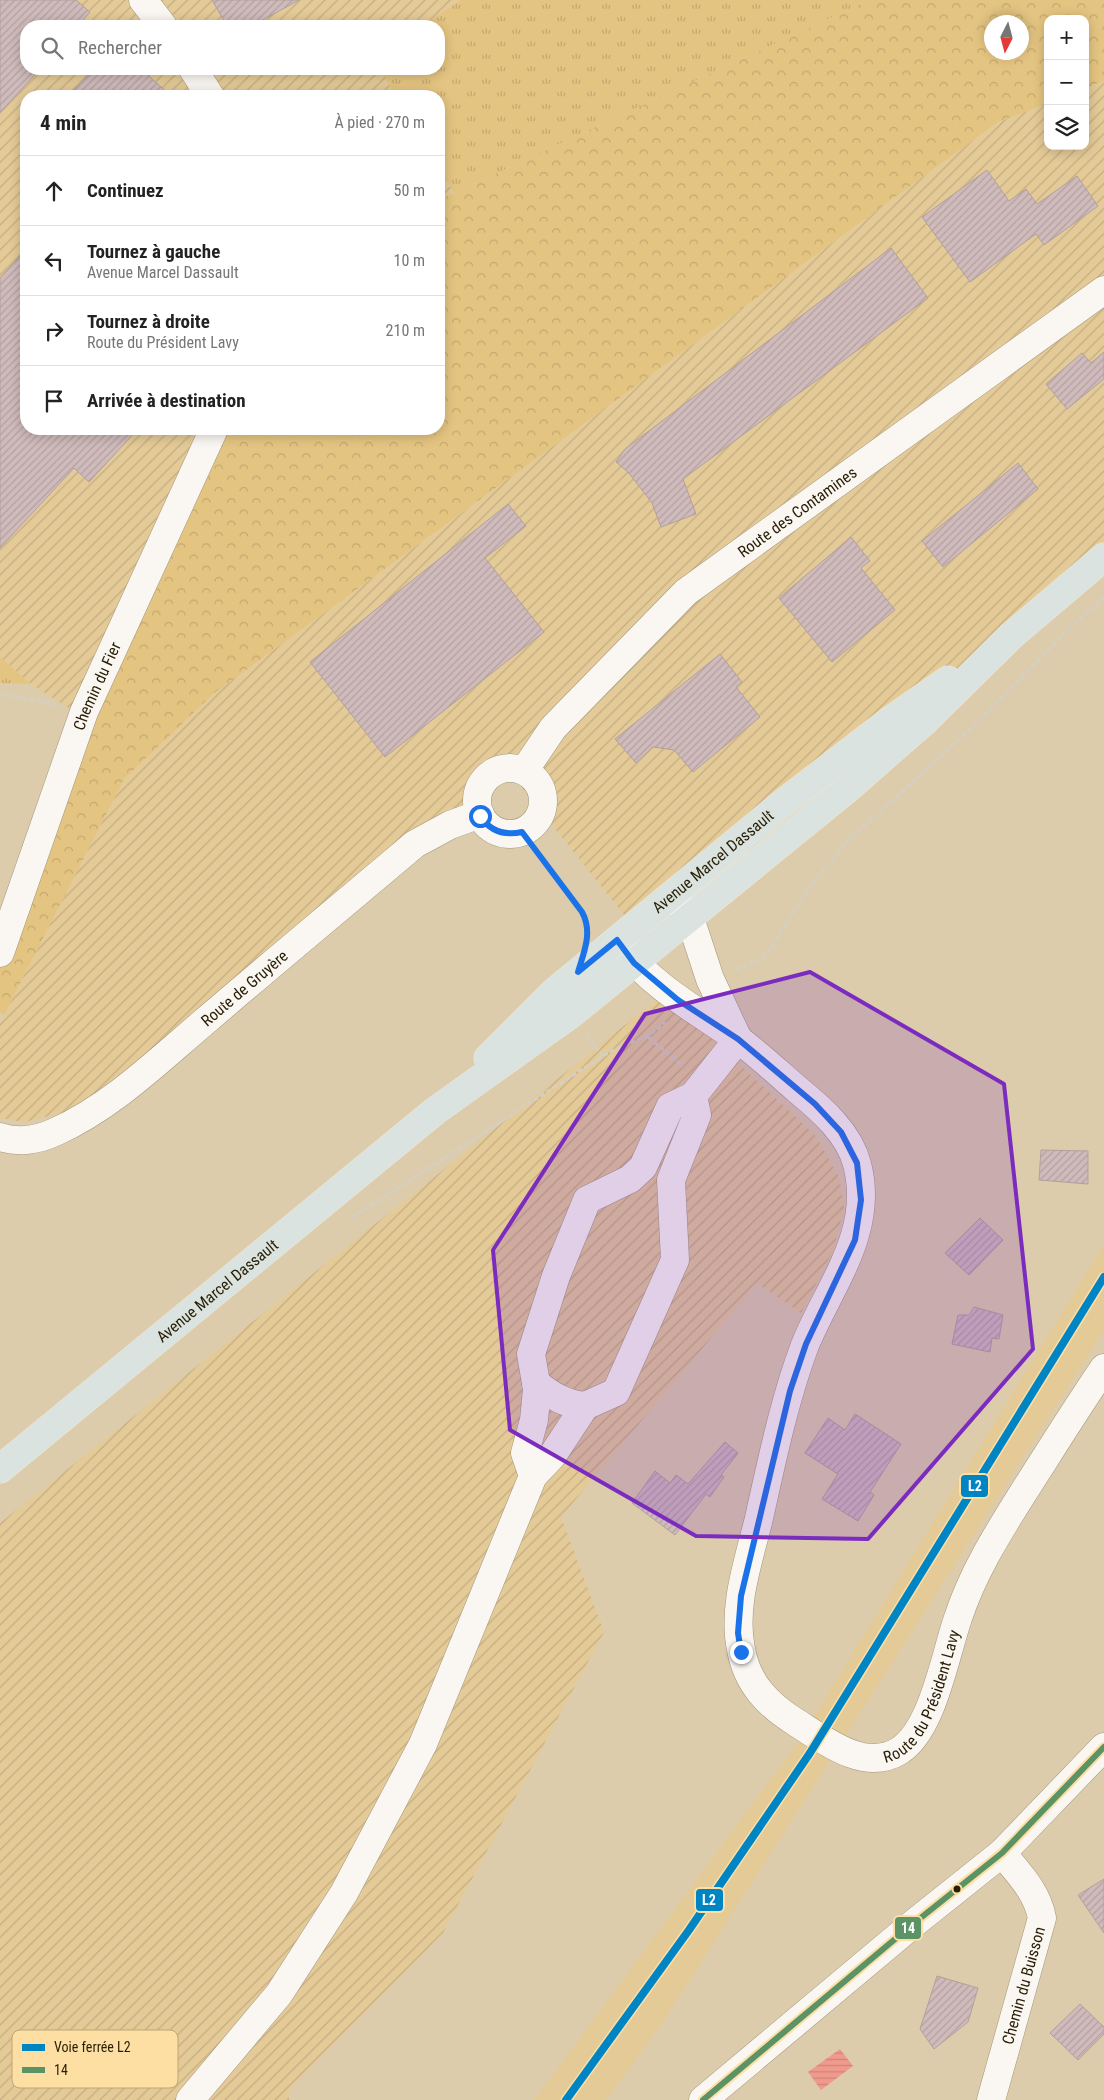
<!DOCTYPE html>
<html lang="fr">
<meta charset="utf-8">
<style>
body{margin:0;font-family:"Roboto Condensed",sans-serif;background:#f2f2f2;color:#222}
.controls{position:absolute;right:15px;top:15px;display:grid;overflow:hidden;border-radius:10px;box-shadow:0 2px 12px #0003}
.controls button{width:45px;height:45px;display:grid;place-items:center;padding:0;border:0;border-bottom:1px solid #e0e0e0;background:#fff;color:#222;font:25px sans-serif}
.compass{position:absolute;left:984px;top:15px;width:45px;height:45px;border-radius:50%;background:#fff;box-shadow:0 2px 12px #0003;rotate:186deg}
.stop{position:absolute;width:15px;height:15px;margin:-11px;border:4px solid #1a73e8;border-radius:50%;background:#fff}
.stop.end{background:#1a73e8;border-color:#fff;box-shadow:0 1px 5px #0008}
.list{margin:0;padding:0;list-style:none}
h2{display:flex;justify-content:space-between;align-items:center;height:65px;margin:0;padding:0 20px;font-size:21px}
h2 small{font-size:16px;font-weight:400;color:#767676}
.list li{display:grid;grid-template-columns:32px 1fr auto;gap:15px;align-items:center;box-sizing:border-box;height:70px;padding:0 20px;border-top:1px solid #e0e0e0}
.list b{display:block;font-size:19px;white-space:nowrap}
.list p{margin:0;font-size:16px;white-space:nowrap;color:#767676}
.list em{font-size:16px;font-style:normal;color:#767676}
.icon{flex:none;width:28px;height:28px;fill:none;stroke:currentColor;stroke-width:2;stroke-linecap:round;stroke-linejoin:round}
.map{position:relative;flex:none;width:1104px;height:2100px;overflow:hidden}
.search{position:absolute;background:#fff;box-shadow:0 2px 12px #0003;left:20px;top:20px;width:425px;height:55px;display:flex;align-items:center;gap:12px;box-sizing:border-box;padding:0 18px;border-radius:20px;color:#767676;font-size:19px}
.panel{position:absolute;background:#fff;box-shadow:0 2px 12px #0003;left:20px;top:90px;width:425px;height:345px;border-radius:20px}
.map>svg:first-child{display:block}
.built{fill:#e4ca97}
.industrial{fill:url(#industrial-furrows)}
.grass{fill:url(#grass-tufts)}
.forest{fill:url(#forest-crowns);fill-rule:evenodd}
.water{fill:url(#water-rules)}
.building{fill:url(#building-hatch);stroke:#b1a19b}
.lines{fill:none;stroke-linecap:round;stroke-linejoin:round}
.minor-casing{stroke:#a2967c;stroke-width:29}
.major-casing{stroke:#efe8d9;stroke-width:29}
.path{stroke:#d4cfc4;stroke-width:3;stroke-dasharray:5 2.5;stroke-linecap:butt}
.minor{stroke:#faf7f2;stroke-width:28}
.major{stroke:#dae3df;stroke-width:28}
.bus-1-casing{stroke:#fddfa4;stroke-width:10}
.bus-1{stroke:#5b9366;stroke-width:6}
.rail-1-casing{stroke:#fddfa4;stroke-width:11}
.rail-1{stroke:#0085c4;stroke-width:8}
.route{stroke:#1a73e8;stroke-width:6}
.marked{fill:#7b2cbf;fill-opacity:0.2;stroke:#7b2cbf;stroke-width:4;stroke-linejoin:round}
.bus-dot{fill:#281d05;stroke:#fddfa4;stroke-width:2}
.labels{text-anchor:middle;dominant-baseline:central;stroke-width:5;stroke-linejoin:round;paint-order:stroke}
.street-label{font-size:16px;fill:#281d05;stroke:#fddfa4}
.key{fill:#fddfa4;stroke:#bda574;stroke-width:1}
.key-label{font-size:14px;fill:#281d05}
.line-badge{stroke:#fddfa4;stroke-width:2}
.badge-label{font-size:14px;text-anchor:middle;font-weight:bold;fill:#fff}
</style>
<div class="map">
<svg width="1104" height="2100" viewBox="0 0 1104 2100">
<defs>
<pattern id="industrial-furrows" width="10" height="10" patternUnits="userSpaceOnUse" patternTransform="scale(1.25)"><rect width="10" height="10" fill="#e4ca97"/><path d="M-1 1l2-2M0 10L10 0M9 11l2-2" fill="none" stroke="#c4ad81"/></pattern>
<pattern id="grass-tufts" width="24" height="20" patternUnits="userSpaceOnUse" patternTransform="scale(1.25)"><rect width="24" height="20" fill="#e4c481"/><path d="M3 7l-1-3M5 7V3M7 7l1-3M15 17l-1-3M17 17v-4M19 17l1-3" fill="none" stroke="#c4a86e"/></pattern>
<pattern id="forest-crowns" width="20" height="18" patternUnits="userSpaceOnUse" patternTransform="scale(1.25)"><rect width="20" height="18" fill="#e4c481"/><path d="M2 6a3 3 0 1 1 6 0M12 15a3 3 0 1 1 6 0" fill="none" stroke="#c4a86e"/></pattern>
<pattern id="water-rules" width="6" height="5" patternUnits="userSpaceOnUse" patternTransform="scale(1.25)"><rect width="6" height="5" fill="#ef9a8c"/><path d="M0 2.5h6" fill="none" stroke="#cd8477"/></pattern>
<pattern id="building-hatch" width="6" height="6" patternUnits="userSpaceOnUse" patternTransform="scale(1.25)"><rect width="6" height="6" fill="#d0bbbc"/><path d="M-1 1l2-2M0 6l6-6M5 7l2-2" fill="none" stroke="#b3a0a0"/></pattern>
</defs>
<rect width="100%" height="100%" fill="#dcccab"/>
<path class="built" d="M1104 1244V1330L663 2022 606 2100H534L801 1738Z"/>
<path class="industrial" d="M0 0H461L421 26H26V69H380L396 96H26V429H230L94 724 31 684 0 657Z
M1104 81V552L646 942 507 769 94 1105 24 1122 0 1118V1024L4 1015 124 779 213 694 998 122 1048 103V146H1085V88Z
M439 167 454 193 439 200Z
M664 994 815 1135 839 1177 844 1209 833 1251 801 1313 757 1283 561 1517 604 1632 443 1933 289 2090V2100H0V1523Z"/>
<path class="grass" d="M461 0H869L454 193 439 167V96H396L380 69H439V26H421Z
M0 657 31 684 0 683Z"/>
<path class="forest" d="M869 0H1104V81L1085 88V19H1048V103L998 122 213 694 124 779 4 1015 0 1012V954L94 724 230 429H439V200ZM992 22H1022V52H992Z"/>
<path class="water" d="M840 2049 853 2066 821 2090 808 2072Z"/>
<path class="building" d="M0 0H76L90 12 78 26H26V69H40L0 113Z
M212 0H299L252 26H227Z
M94 69H141L171 96H68Z
M987 170 1009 201 1026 189 1037 204 1077 176 1098 206 1044 245 1036 234 970 282 922 217Z
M891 248 928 298 683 479 696 514 661 527 652 503 628 472 616 462 625 449Z
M26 249V429H138L89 482 74 468 0 548V278Z
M1104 352V379L1067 409 1046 384 1082 353 1091 363Z
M1018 463 1038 489 943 567 922 541Z
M508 504 526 526 485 558 544 632 385 757 310 662Z
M851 537 870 561 861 568 895 610 832 662 779 598Z
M720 654 742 682 736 687 760 717 693 772 674 750 653 747 636 763 615 739Z
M1041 1150 1088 1151V1184L1039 1180Z
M980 1218 1003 1240 969 1275 945 1253Z
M974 1307 1003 1315 999 1339 992 1338 990 1352 952 1344 958 1315H969Z
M855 1414 901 1444 870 1492 874 1495 858 1521 822 1499 838 1474 805 1453 828 1418 845 1430Z
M725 1442 738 1453 721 1475 724 1477 710 1497 706 1494 675 1535 632 1503 655 1471 670 1483 676 1475 688 1484Z
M1104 1879V1933L1078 1895Z
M937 1976 978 1988 968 2022 934 2049 920 2029Z
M1080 2004 1104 2027V2034L1078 2060 1050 2033Z"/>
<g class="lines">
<g class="minor-casing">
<g id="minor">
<path d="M143 0 163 26"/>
<path d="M193 69 210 96"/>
<circle cx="510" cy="801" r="33"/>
<path id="s1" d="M524 771 553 728 686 592 1104 290"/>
<path d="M673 896 690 918 710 979 738 1039"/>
<path id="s2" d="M620 944C650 985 694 1009 735 1037 757 1053 777 1072 798 1090 821 1109 849 1133 857 1164 875 1232 829 1286 805 1345 784 1401 772 1460 759 1518 749 1560 732 1606 741 1649 747 1684 768 1705 797 1723 825 1741 865 1772 899 1751 933 1730 945 1655 958 1618 973 1572 998 1533 1023 1493 1050 1451 1076 1409 1104 1368"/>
<path id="s3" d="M0 953 84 712 214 429"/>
<path id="s4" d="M0 1137C18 1143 38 1140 55 1132 111 1107 158 1061 204 1022 274 962 345 903 415 844L450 825 480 814"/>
<path d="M536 1383C552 1396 565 1404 585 1406"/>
<path d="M533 1476 525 1453 534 1420 537 1389 531 1354 556 1276 587 1200 630 1179 643 1167 670 1107 693 1096 738 1039"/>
<path d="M190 2100 279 1994 344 1893 423 1744 533 1476 552 1456 585 1406 616 1392 675 1260 671 1180 697 1115 693 1096"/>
<path d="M703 2100 913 1924 1002 1853 1104 1747"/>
<path id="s5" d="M991 2100 1042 1918C1037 1891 1018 1873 1002 1853"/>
</g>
</g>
<g class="major-casing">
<g id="major">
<path id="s6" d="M488 1058 553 993 783 803 888 722 948 680"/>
<path id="s7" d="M0 1469 435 1111 571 1014 846 790 927 719 1011 636 1104 557"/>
</g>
</g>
<path class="path" d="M0 694 57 705
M522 832 582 912 587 928
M735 970 755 962 767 954 812 883 848 841 976 724 1067 631 1104 597
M586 1035 603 1056
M648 1037 683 1066
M351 1218 603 1056C624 1043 647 1041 665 1022"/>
<use href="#minor" class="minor"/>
<use href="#major" class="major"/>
<g class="bus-1-casing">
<path id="bus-1" d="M703 2100 913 1924 1002 1853 1104 1747"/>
</g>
<use href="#bus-1" class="bus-1"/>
<g class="rail-1-casing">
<path id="rail-1" d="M566 2100 689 1930 810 1753 1104 1277"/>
</g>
<use href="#rail-1" class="rail-1"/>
</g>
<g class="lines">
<path class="route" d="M480 816C490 831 504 836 522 832L582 912C593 932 584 952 578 972L617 940 634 963 678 1000 738 1039 815 1104 841 1132 857 1163 861 1200 855 1240 806 1344 790 1391 741 1596 738 1633 741 1652"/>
</g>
<path class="marked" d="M810 972 1004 1084 1033 1349 868 1539 696 1536 510 1430 493 1250 645 1014Z"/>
<circle class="bus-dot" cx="957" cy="1889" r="4.5"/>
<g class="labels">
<g class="street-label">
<text stroke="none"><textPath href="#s1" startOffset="379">Route des Contamines</textPath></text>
<text stroke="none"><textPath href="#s3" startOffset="284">Chemin du Fier</textPath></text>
<text stroke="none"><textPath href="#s6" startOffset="299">Avenue Marcel Dassault</textPath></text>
<text stroke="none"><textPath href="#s4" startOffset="295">Route de Gruyère</textPath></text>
<text stroke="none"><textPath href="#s7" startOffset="281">Avenue Marcel Dassault</textPath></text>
<text stroke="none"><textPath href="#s2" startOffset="1100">Route du Président Lavy</textPath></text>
<text stroke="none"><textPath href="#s5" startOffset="119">Chemin du Buisson</textPath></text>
</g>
</g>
<rect x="12" y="2030" width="166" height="58" rx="8" class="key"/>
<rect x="22" y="2044" width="23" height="7" fill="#0085c4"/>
<rect x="22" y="2067" width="23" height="6" fill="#5b9366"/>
<g class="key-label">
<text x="54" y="2052">Voie ferrée L2</text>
<text x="54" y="2075">14</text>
</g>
<g class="line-badge">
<rect x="960" y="1474" width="29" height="24" rx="5" fill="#0085c4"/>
<rect x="695" y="1888" width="29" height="24" rx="5" fill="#0085c4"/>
<rect x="894" y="1916" width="28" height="24" rx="5" fill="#5b9366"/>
</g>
<g class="badge-label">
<text x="975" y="1491">L2</text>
<text x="709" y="1905">L2</text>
<text x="908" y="1933">14</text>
</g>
</svg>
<div class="controls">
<button>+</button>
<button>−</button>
<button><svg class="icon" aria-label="layers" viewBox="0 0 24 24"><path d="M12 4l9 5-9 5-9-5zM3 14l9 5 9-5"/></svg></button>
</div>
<svg class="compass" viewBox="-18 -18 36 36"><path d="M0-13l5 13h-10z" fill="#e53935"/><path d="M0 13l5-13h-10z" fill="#767676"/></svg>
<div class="stop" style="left:480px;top:816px"></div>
<div class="stop end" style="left:741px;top:1652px"></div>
<div class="search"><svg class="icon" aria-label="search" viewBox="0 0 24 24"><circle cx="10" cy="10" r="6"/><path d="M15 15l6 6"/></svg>Rechercher</div>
<section class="panel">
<h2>4 min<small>À pied · 270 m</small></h2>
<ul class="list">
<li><svg class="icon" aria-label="ahead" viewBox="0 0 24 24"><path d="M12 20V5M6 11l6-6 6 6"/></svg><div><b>Continuez</b></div><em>50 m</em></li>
<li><svg class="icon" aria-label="left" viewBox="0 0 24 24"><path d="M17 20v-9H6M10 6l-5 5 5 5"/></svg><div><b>Tournez à gauche</b><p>Avenue Marcel Dassault</p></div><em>10 m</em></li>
<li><svg class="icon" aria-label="right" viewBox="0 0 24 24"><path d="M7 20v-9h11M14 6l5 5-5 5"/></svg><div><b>Tournez à droite</b><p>Route du Président Lavy</p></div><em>210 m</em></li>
<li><svg class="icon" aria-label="arrive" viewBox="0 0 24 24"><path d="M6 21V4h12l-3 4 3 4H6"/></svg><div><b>Arrivée à destination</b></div></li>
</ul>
</section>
</div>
